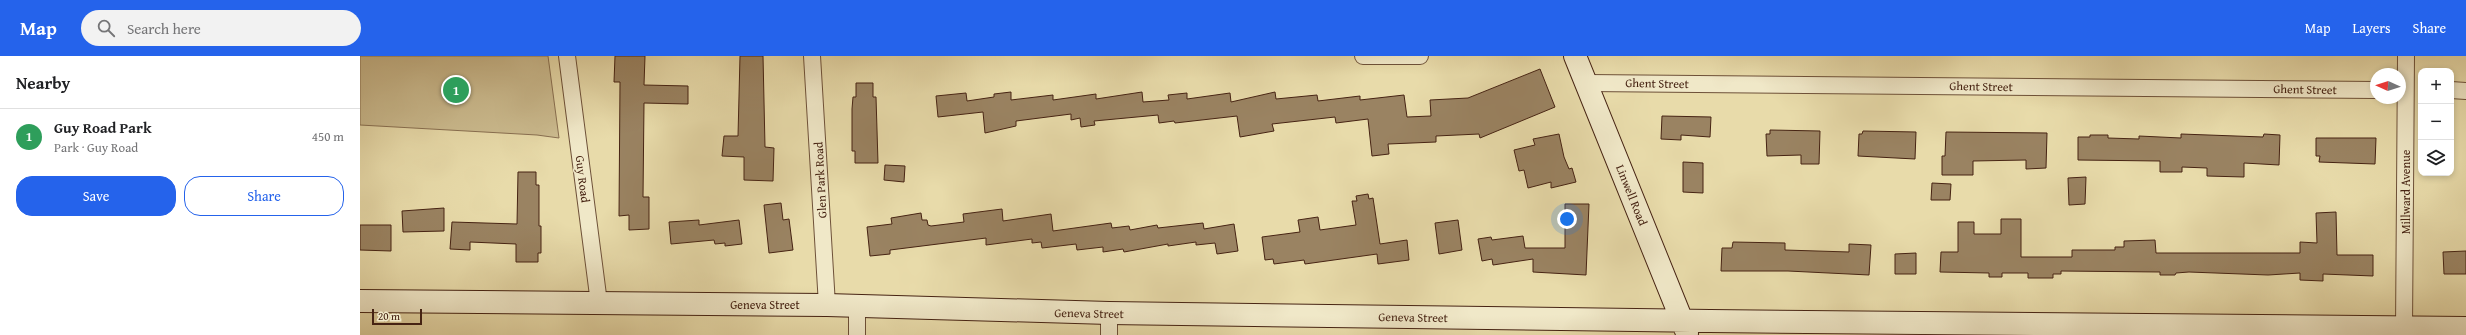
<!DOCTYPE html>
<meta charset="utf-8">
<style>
body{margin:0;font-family:"Gentium Book Plus",serif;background:#f2f2f2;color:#202124}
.controls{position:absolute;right:12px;top:12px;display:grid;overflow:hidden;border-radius:8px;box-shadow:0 2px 6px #0003}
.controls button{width:36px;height:36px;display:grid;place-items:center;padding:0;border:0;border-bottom:1px solid #e0e0e0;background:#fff;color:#202124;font:20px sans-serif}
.compass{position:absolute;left:2010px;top:12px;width:36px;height:36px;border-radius:50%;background:#fff;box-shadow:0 2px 6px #0003;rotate:273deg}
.scale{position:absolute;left:12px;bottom:10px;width:50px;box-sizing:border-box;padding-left:4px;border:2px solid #462313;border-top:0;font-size:11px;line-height:14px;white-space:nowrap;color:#462313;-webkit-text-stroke:3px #f0e8c8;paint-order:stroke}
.you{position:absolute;left:1207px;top:163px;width:14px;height:14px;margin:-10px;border:3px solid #fff;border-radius:50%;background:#1a73e8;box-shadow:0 0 0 6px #1a73e833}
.badge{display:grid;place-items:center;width:26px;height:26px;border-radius:50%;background:#2563eb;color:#fff;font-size:13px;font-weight:700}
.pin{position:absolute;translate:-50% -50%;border:2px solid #fff;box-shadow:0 1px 4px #0006}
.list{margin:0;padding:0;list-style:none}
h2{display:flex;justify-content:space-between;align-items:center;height:52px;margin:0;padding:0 16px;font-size:17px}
h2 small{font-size:13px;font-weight:400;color:#757577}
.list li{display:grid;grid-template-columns:26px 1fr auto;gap:12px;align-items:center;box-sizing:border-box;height:56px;padding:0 16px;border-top:1px solid #e0e0e0}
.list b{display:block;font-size:15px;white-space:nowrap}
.list p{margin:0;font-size:13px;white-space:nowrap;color:#757577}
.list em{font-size:13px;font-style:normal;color:#757577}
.actions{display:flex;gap:8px;padding:12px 16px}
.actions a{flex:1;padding:9px 0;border:1px solid #2563eb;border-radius:16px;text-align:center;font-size:14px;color:#2563eb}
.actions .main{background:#2563eb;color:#fff}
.icon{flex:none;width:22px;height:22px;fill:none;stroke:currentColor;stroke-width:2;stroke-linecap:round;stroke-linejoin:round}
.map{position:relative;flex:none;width:2106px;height:279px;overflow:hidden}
header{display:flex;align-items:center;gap:24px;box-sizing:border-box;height:56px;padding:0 20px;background:#2563eb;color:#fff}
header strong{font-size:19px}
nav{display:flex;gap:22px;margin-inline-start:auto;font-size:14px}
.search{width:280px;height:36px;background:#f2f2f2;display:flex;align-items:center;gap:10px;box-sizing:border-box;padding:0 14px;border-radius:22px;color:#757577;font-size:15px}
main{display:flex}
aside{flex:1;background:#fff}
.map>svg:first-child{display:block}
.green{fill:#ccbc90;stroke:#897052}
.building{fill:#9a8362;stroke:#462313}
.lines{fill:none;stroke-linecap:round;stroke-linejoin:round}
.minor-casing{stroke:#6e5139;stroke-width:18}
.secondary-casing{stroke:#462313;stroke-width:24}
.minor{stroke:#f0e8c8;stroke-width:16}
.secondary{stroke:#f0e8c8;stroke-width:22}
.labels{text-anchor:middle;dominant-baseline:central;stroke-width:3;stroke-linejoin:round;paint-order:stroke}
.street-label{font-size:12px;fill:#462313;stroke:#f0e8c8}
</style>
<header>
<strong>Map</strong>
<div class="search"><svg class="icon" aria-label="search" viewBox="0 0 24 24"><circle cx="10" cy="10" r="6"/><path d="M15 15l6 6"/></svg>Search here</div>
<nav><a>Map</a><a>Layers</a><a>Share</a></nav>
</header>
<main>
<aside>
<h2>Nearby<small></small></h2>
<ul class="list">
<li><span class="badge" style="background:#2e9e5b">1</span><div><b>Guy Road Park</b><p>Park · Guy Road</p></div><em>450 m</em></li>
</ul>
<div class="actions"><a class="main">Save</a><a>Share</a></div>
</aside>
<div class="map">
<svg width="2106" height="279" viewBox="0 0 2106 279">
<rect width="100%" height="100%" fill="#e8dbaa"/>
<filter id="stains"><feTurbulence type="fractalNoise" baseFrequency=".005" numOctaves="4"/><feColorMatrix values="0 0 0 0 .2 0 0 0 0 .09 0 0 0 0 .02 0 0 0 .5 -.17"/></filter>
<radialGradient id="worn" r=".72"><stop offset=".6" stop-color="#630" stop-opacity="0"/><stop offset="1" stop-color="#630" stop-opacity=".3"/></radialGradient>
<path class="green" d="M0 0H188L199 82 177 79 0 69Z"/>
<path class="building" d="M255 0H285L284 29 328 30V48L284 47 283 141H289V173L269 174V159L259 160 260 26H254Z
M380 0H403L405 91 414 92 413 125 384 124V101L362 100 364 80H378Z
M1180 13 1195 51 1120 82 1119 78 1076 80V86L1028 88 1029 98 1012 100 1008 63 976 67 975 61 912 68 914 75 880 81 877 60 815 67 814 65 799 67 798 59 734 65 735 69 721 71 720 62 711 64V58L656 65V70L625 77 623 56 578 61 576 40 606 37 607 45 634 41V38L651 36V44L693 39V44L736 38V43L782 36 783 46 809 44 808 39 827 37V43L870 37 871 46 915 36 916 43 957 39 958 45 1000 40V44L1044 39 1047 61 1071 60 1070 44 1108 42Z
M496 27H513V41H516L518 107H495V95H492V53L493 41H496Z
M1302 60 1351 61 1350 81 1321 79V84L1301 83Z
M1410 74 1460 75 1459 108H1441V99L1407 100 1406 78H1410Z
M1503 75 1556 76 1555 103 1498 100 1499 78H1502Z
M1586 76 1687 77 1686 112 1666 113V104L1613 105V119H1582V100H1585Z
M1199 78 1204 101 1209 113 1212 112 1216 126 1191 132V126L1168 132 1164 114 1159 115 1154 94 1175 89 1173 83Z
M1821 78 1903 81 1904 78 1920 79 1919 109 1884 107V121L1847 120V112L1822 111V116H1800V105L1718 104V81H1730V79H1748V82L1779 83V80L1821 82Z
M1956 82H2016L2015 108 1959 106 1960 100H1956Z
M1323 106 1343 107V137L1323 136Z
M525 109 545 110 544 126 524 124Z
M158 116H176V129H179V170H181V197H178V206H156V188L110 186V194L90 193 92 166 157 168Z
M1726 121 1725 148 1709 149 1708 122Z
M1572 127 1591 128 1590 144H1571Z
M1008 138 1009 143 1013 142 1020 188 1047 184 1049 204 1018 208 1017 198 945 208 944 204 914 208 913 203 905 204 902 181 940 176 938 164 958 161 960 174 996 169 992 145H997L996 140Z
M421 147 423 164 429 163 433 194 409 197 404 149Z
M1205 148H1229L1226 219 1173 216V203L1133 209 1132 203 1122 205 1118 183 1131 181 1132 184 1163 180 1165 192H1205Z
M84 152V175L43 176 42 155Z
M642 153 643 165 691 158 693 175 751 167 752 172 769 170 770 174 797 169 798 172 843 167 844 173 874 168 878 195 857 198 855 187 836 189V186L808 190V188L764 196 763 193 743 196V191L717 194 716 188 682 192 681 186 672 187V183L626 189V182L530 194V198L510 200 507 171 532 168 531 162 561 157 562 164H567L568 169 571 170 604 166 603 158Z
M1976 156 1977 199H2013V220L1963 218V225L1940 224V217L1908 219 1829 216 1816 217 1815 219H1800V216L1701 215V218H1693V222H1668V217H1642V221H1629V217L1580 216 1581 196H1598V166H1614V178H1641V163H1661V201H1712V194H1755V191H1764V185L1795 184 1796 197H1940V186L1957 187 1956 157Z
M339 164V169L379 164 382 188 365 190V187L355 188 354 184 311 188 309 166Z
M1098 164 1102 194 1079 198 1075 167Z
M0 169H31V195L0 194Z
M1373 186 1425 187V194L1489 196V188L1511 189 1509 219 1428 215H1361L1362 192H1372Z
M2106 195V218H2084L2083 196Z
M1556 197V218H1535V198Z"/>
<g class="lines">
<g class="minor-casing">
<path id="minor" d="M207 0 239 247
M452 0 467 249
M1003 0H1060
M1227 27 2016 34
M2091 34 2106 35
M749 257V279
M2044 273 2046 0
M497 279V250"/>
</g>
<g class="secondary-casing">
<path id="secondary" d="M1215 0 1327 277
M0 245 467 249 749 257 1350 265 2106 272"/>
</g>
<use href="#minor" class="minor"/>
<use href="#secondary" class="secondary"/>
</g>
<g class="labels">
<g class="street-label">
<text transform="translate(1297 27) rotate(1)">Ghent Street</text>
<text transform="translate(1621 30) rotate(1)">Ghent Street</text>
<text transform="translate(1945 33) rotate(1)">Ghent Street</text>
<text transform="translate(223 123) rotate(83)">Guy Road</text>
<text transform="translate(460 124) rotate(-93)">Glen Park Road</text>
<text transform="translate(2045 136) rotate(-90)">Millward Avenue</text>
<text transform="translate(1272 139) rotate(68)">Linwell Road</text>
<text x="405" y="248">Geneva Street</text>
<text transform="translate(729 257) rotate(1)">Geneva Street</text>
<text transform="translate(1053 261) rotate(1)">Geneva Street</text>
</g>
</g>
<rect width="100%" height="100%" filter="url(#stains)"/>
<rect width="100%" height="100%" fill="url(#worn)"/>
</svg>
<div class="controls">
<button>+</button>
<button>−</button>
<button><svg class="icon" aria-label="layers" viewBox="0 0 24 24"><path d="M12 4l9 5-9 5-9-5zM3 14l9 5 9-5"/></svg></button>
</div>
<svg class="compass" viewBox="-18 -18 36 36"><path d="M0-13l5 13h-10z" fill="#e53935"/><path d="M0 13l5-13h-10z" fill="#757577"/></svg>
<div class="scale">20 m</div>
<div class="you"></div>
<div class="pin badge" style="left:96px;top:34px;background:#2e9e5b">1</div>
</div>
</main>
